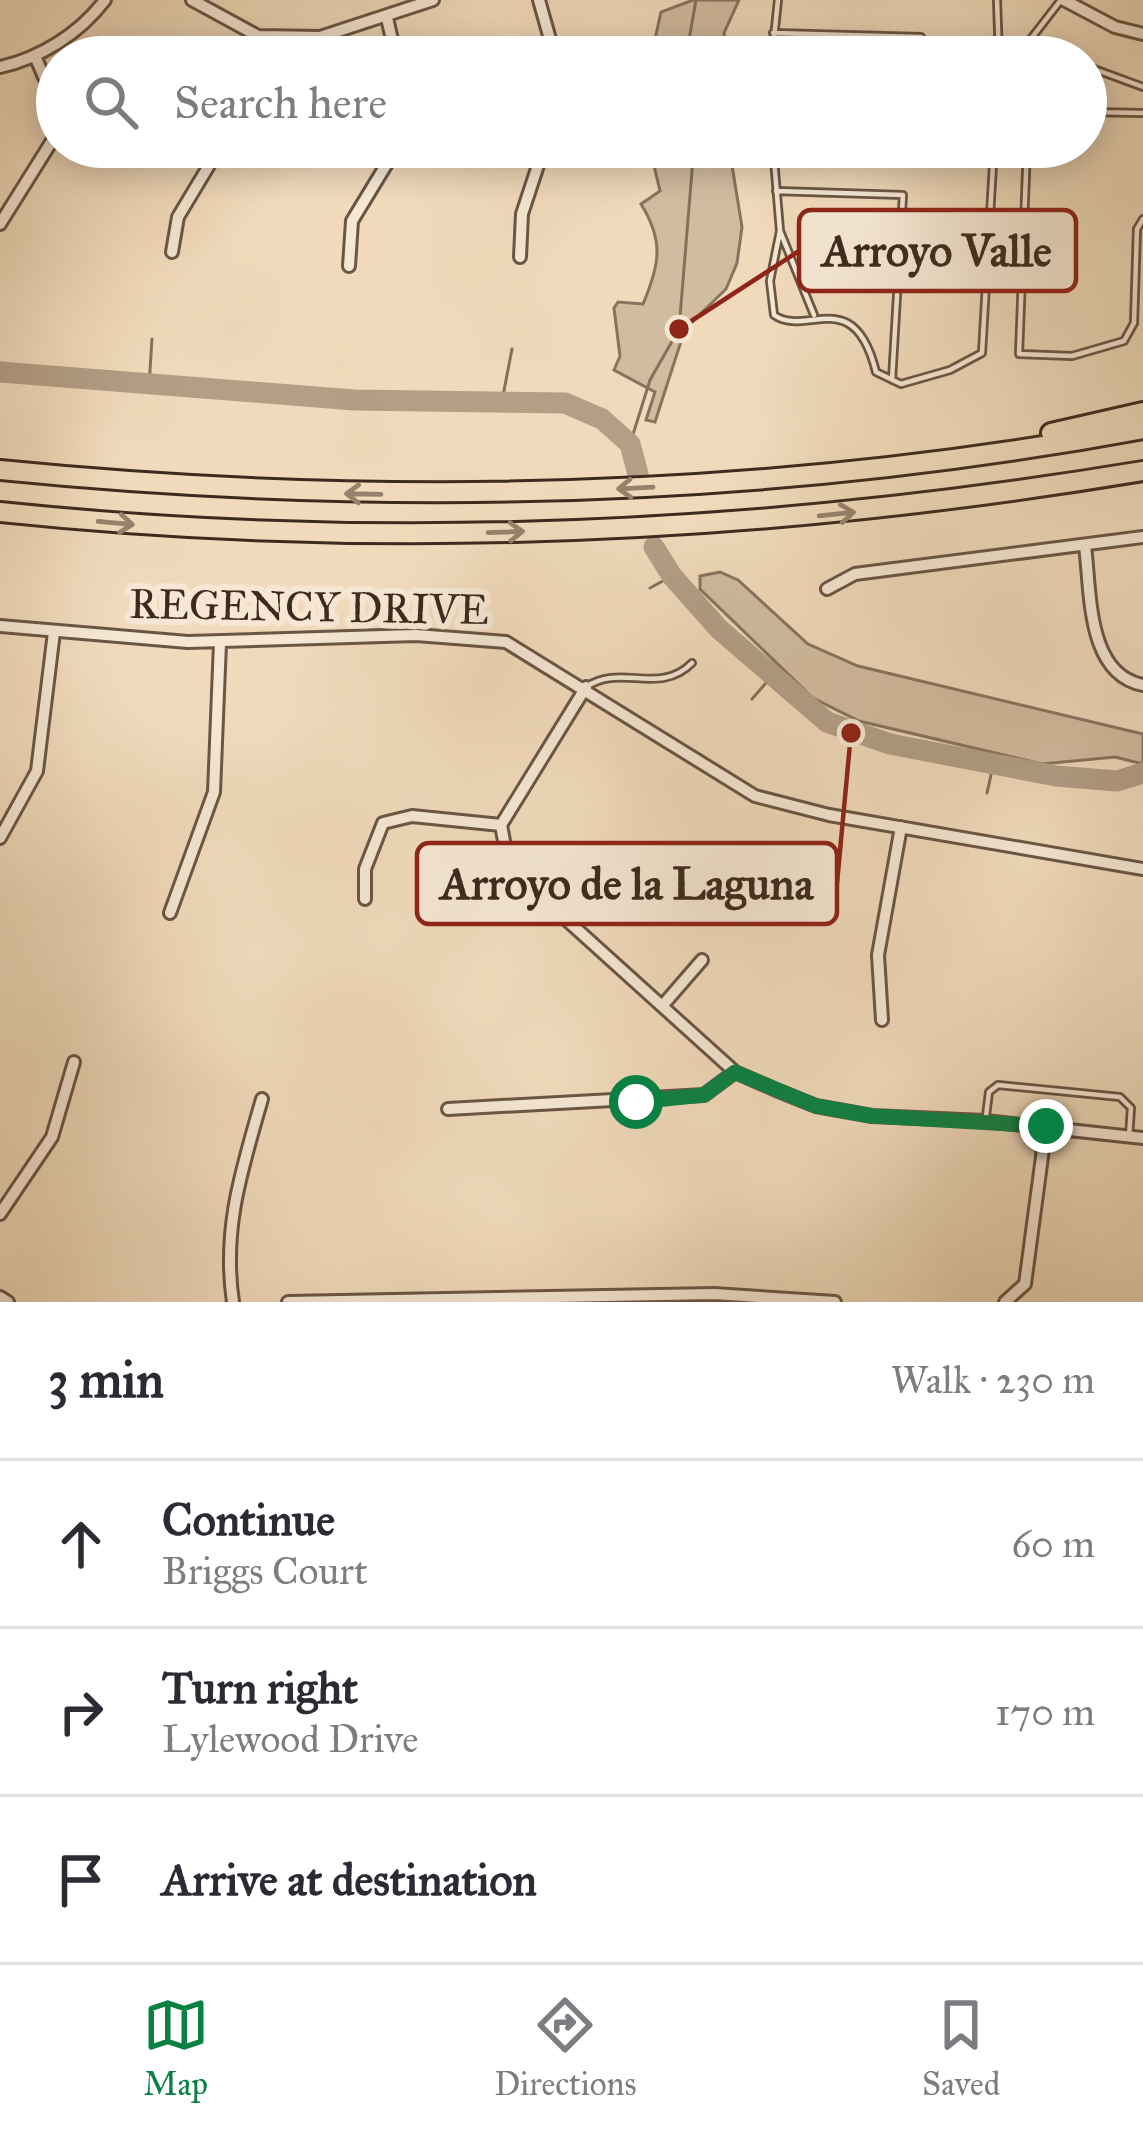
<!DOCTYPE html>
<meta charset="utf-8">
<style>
body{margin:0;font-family:"IM FELL Great Primer",serif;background:#f2f2f3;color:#2b2b33}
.stop{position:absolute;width:36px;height:36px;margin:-27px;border:9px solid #0b8043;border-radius:50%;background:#fff}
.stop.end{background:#0b8043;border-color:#fff;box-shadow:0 3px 12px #0008}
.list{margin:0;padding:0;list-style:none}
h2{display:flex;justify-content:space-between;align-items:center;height:156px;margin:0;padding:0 48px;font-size:51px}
h2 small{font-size:39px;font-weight:400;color:#7c7c81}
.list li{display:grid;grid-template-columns:78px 1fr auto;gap:36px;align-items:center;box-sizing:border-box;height:168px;padding:0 48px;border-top:3px solid #e1e1e2}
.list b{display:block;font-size:45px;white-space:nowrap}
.list p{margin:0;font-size:39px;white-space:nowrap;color:#7c7c81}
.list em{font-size:39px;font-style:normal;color:#7c7c81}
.icon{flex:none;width:66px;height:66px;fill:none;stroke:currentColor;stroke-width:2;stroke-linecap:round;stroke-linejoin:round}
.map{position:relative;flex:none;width:1143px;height:1302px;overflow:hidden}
.search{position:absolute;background:#fff;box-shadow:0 6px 30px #0003;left:36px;right:36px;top:36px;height:132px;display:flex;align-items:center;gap:30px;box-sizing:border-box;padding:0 42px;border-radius:66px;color:#7c7c81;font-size:45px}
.sheet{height:660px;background:#fff}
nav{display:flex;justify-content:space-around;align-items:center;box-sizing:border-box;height:168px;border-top:3px solid #e1e1e2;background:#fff;font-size:33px;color:#7c7c81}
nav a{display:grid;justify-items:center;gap:6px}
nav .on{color:#0b8043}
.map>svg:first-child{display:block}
.green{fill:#d2bca0;stroke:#88735f;stroke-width:3}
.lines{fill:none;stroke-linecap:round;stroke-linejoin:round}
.stream{stroke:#84705c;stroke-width:3}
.river{stroke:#b39e86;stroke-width:21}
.lane-casing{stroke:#6a5645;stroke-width:10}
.street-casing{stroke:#6a5645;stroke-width:16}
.highway-casing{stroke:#3d2a1e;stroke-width:24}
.lane{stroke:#f5e7d3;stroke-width:4.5}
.street{stroke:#f5e7d3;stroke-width:10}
.highway{stroke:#f0dabb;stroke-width:18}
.oneway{stroke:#96826c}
.route{stroke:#0b8043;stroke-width:15}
.labels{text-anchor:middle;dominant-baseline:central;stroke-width:12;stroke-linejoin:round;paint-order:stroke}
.street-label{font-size:42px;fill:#3d2a1e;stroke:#f5e7d3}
.leader{fill:none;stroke:#8f2418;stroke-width:4.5}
.callout-dot{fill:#8f2418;stroke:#f5e7d3;stroke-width:4.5}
.callout{fill:#f5e7d3;stroke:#8f2418;stroke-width:4.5}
.callout-label{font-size:45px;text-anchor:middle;font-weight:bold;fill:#3d2a1e}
</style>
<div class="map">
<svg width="1143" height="1302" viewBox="0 0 1143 1302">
<rect width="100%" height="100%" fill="#f0dabb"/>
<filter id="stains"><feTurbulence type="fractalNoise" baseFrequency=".00167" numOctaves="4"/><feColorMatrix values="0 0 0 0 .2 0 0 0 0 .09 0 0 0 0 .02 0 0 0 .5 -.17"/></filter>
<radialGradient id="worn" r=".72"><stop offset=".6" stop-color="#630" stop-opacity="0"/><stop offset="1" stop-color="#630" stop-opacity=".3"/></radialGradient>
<path class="green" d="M693 0H739L724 33 728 57H651L661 12Z
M656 147H729L742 227 737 263 726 289 685 329 655 422 646 420 655 392 614 370 620 356 614 308 618 302 643 304C660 264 664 241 641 204L660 191 652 157Z
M720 572 738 580 808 644 858 666 1143 734V764L1115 757 1042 764 859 721 813 698 700 589V576Z"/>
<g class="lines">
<path class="stream" d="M686 57 696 0
M149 386 152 339
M502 401 512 349
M630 444 650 380 679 329 694 147
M650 588 672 576
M752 699 772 676
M987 793 993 766"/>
<path class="river" d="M0 372 354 400 565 403 602 419 630 444 638 474
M654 547 672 576 719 629 827 722 890 744 1056 776 1117 781 1143 773"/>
<g class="lane-casing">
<path id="lane" d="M997 0 999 57
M773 33 921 37 920 57
M772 57 778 0
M1017 57 1061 0
M1086 66 1143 87
M1086 112 1143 113
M773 147 780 231 770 281 774 315C806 338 854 283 876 372L901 384 950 370 982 353 994 147
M1027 147 1019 354 1072 356 1124 341 1134 323 1137 229 1143 219
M776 191 903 195 892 380
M780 231 814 315
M586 687C621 663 659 696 692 663
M986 1116 989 1092 998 1085 1120 1097 1131 1108 1129 1137"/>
</g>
<g class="street-casing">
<path id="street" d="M192 0 258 36 320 37 433 0
M539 0 555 57
M1064 0 1115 27 1143 34
M387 18 396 57
M35 56 57 107
M252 57 258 36
M0 67C41 58 80 33 105 0
M0 224 57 133
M172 252 178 217 220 147
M520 257 522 214 544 147
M349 266 352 221 397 147
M1085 546C1091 591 1086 674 1143 685
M827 589 855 574 1143 537
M0 626 188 642 416 635 506 642 755 796 829 815 1143 869
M586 687 501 825 509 868 735 1072 776 1090 816 1106 872 1116 985 1121 1143 1138
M0 838 37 771 54 632
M365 899V869L383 823 412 816 501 825
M170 913 214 792 220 643
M663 1005 702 960
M882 1020 878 955 901 827
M448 1109 704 1095 735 1072
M0 1214 52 1137 74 1062
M0 1297 8 1302
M233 1302C222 1229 242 1169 262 1099
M288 1302 714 1294 835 1302
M1005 1302 1025 1284 1046 1127"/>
</g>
<g class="highway-casing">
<path id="highway" d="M1051 433 1143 412
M0 470C382 508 765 499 1143 429
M0 512C382 552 765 534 1143 471"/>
</g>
<use href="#lane" class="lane"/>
<use href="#street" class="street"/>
<use href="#highway" class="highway"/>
</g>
<defs><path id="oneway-shaft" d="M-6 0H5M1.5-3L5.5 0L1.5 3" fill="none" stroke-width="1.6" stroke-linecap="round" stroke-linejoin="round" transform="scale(3)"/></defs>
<g class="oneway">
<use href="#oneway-shaft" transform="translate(635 488) rotate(177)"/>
<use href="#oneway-shaft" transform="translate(363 494) rotate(-179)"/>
<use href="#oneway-shaft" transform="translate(837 514) rotate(-6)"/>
<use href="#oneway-shaft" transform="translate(116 523) rotate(5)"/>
<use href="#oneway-shaft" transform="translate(506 532) rotate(-2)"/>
</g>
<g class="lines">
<path class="route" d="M636 1102 704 1095 735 1072 816 1106 872 1116 1046 1126"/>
</g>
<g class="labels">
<g class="street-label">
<text transform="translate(309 607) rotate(1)">REGENCY DRIVE</text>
</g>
</g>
<path class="leader" d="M679 329L799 251M851 733L837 883"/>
<g class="callout-dot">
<circle cx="679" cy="329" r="12"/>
<circle cx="851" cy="733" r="12"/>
</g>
<g class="callout">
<rect x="799" y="210" width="277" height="81" rx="12"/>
<rect x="417" y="843" width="420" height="81" rx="12"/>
</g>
<g class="callout-label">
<text x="937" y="266">Arroyo Valle</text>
<text x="627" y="899">Arroyo de la Laguna</text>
</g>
<rect width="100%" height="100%" filter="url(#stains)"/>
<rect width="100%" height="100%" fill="url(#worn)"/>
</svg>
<div class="stop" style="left:636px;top:1102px"></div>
<div class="stop end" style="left:1046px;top:1126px"></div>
<div class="search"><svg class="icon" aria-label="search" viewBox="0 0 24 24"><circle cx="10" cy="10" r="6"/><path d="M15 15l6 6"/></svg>Search here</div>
</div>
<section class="sheet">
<h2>3 min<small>Walk · 230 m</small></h2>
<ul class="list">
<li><svg class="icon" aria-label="ahead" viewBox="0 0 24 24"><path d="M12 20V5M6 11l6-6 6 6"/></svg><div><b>Continue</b><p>Briggs Court</p></div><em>60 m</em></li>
<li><svg class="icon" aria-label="right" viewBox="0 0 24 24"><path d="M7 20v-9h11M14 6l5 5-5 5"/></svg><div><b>Turn right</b><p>Lylewood Drive</p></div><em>170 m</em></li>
<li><svg class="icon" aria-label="arrive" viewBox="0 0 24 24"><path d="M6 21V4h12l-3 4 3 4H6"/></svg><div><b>Arrive at destination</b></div></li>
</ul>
</section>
<nav>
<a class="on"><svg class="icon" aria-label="map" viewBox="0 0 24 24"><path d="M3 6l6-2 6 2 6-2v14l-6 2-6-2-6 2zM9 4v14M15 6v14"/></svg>Map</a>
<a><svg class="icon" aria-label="directions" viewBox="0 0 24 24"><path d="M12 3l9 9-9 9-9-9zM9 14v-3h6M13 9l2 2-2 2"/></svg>Directions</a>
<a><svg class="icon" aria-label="saved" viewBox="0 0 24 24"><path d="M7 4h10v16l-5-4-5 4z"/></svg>Saved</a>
</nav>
